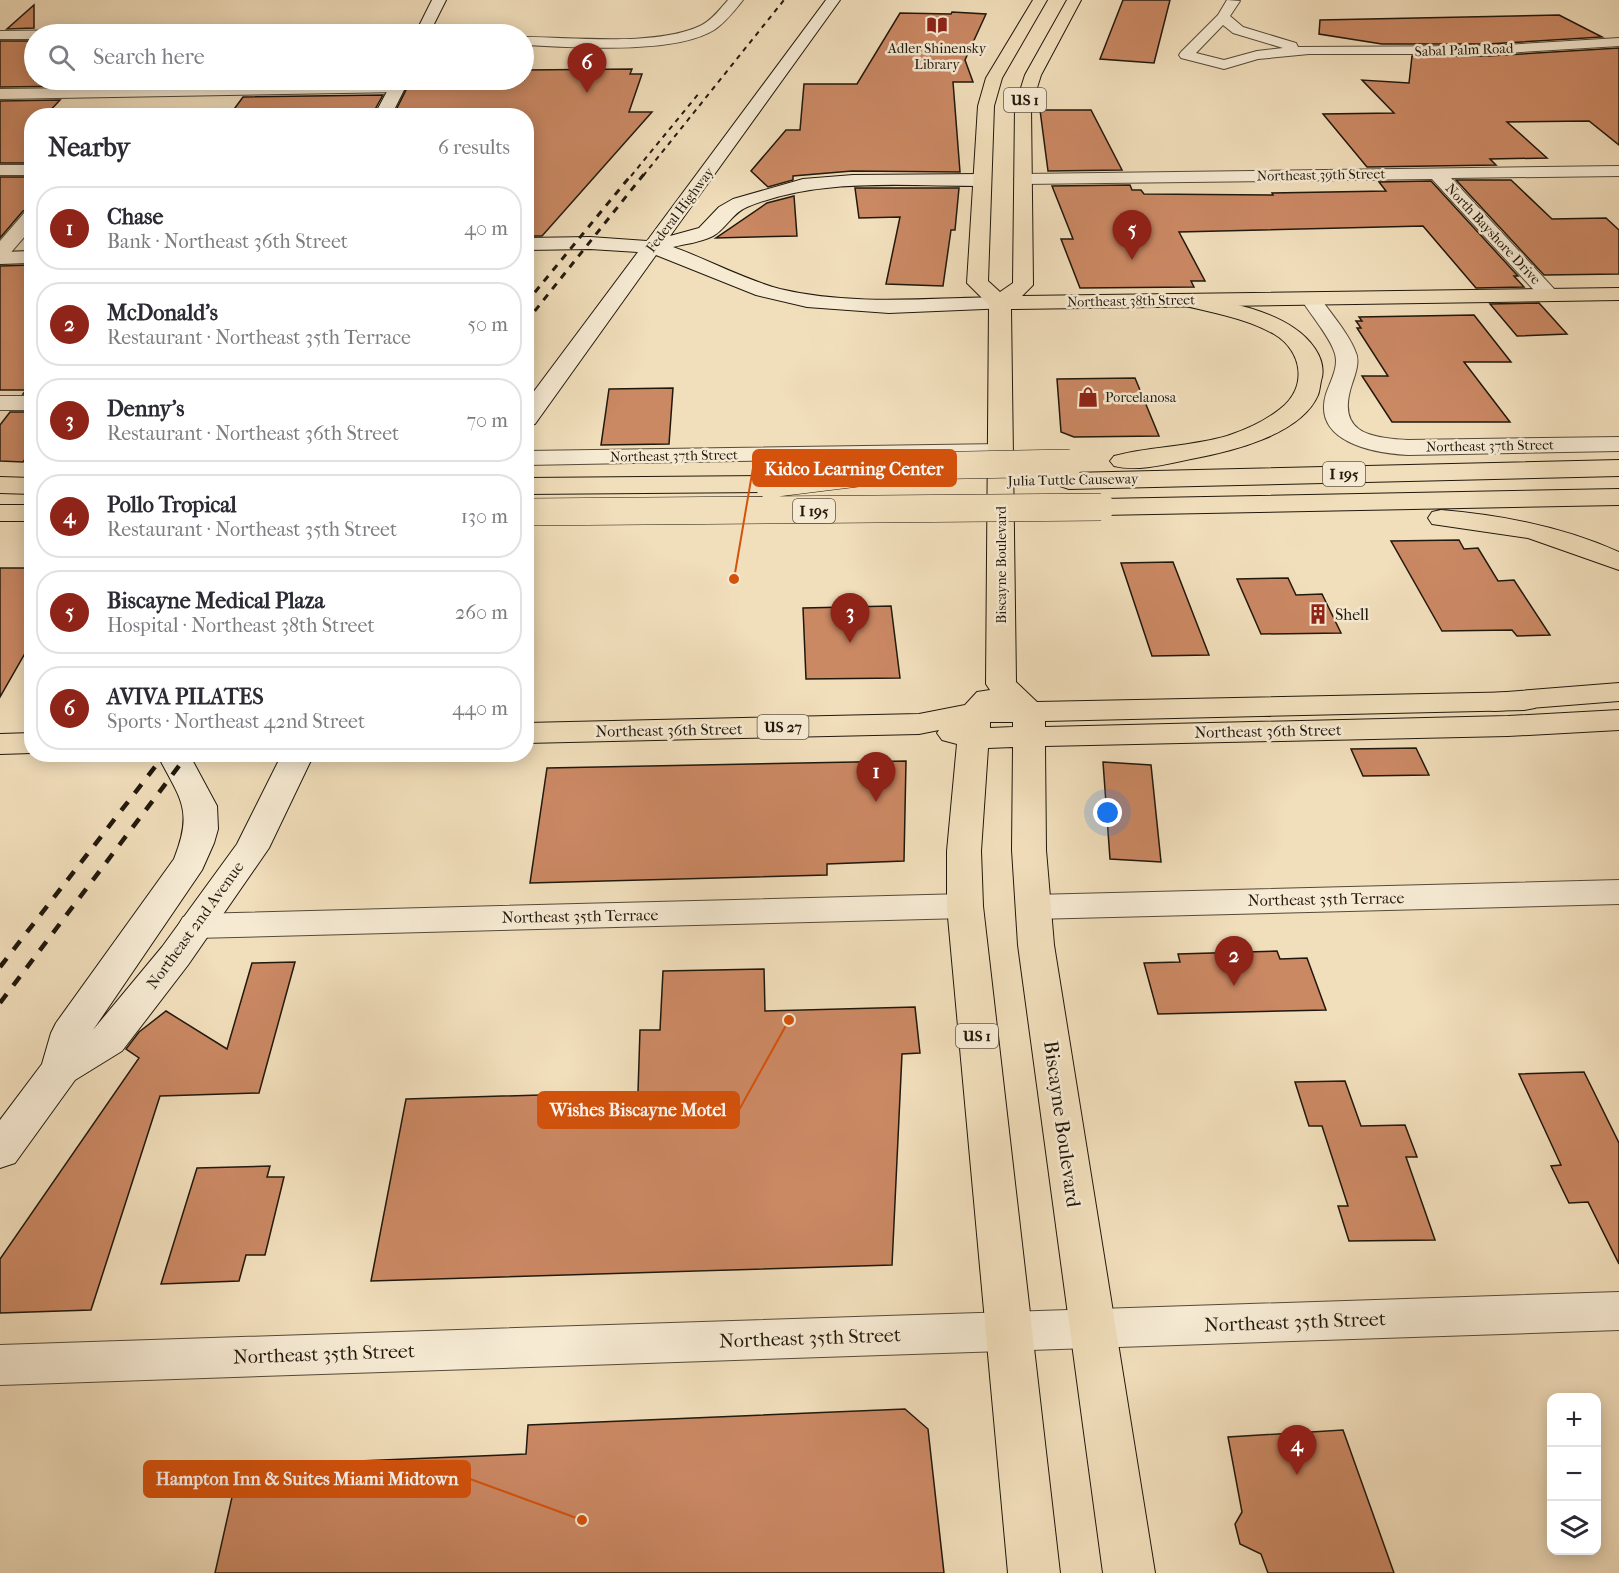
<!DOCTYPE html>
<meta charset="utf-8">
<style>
body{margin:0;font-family:"IM FELL French Canon",serif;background:#f7f7f7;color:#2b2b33}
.controls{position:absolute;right:18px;bottom:18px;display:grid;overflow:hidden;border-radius:12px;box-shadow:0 3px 15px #0003}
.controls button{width:54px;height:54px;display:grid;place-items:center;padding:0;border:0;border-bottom:2px solid #e1e1e2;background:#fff;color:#2b2b33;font:30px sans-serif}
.you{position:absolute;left:1108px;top:813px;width:21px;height:21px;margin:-15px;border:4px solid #fff;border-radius:50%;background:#1a73e8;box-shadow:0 0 0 9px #1a73e833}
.badge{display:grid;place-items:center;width:39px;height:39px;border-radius:50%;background:#8f2418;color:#fff;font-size:20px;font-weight:700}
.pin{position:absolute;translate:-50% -50px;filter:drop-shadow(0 2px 3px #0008)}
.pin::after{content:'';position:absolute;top:32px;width:21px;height:18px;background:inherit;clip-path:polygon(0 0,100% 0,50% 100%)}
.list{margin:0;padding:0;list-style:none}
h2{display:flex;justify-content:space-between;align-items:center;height:78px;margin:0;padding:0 24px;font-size:26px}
h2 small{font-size:20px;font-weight:400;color:#7c7c81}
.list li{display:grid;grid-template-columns:39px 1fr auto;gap:18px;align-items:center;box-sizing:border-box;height:84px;margin:0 12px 12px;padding:0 12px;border:2px solid #e1e1e2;border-radius:24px}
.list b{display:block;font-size:22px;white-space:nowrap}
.list p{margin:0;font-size:20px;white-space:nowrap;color:#7c7c81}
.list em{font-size:20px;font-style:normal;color:#7c7c81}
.icon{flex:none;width:33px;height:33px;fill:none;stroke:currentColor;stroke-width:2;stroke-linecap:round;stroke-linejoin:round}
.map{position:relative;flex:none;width:1619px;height:1573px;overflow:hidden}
.search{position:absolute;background:#fff;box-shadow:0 3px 15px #0003;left:24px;top:24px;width:510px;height:66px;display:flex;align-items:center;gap:15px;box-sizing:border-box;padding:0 21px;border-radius:33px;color:#7c7c81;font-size:22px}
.panel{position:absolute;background:#fff;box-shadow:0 3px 15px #0003;left:24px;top:108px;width:510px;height:654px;border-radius:24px}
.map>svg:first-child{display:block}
.building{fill:#ca8863;stroke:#21180c;stroke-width:1.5}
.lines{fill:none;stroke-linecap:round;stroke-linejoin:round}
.street-casing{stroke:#554a38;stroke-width:2}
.secondary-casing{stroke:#21180c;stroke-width:2}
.primary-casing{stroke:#21180c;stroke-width:2}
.highway-casing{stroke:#21180c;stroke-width:2}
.street{fill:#f6ead3;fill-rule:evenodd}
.secondary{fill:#f6ead3;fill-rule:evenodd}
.primary{fill:#f1debb;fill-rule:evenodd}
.highway{fill:#f1debb;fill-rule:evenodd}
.rail-far2{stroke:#21180c;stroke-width:2;stroke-dasharray:5 5;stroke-linecap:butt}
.rail-far1{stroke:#21180c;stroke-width:3;stroke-dasharray:7 7;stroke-linecap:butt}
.rail{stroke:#21180c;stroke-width:4.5;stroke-dasharray:11 11;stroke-linecap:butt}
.highway-bridge-casing{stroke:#21180c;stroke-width:28;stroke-linecap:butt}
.highway-bridge{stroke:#f1debb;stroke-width:27}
.labels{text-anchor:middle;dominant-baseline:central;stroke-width:5;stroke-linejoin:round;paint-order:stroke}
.far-poi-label{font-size:14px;fill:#21180c;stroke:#f6ead3}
.far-street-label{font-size:14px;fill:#21180c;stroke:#f6ead3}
.shield{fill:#f6ead3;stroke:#615748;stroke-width:1.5}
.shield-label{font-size:15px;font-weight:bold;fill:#21180c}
.poi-label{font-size:16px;fill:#21180c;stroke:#f6ead3;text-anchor:start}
.street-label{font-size:16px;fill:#21180c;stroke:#f6ead3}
.near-street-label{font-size:20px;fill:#21180c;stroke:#f6ead3}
.leader{fill:none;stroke:#d4520c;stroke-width:2}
.callout-dot{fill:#d4520c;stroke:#f6ead3;stroke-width:2}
.callout{fill:#d4520c;stroke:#d4520c;stroke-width:2}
.callout-label{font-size:18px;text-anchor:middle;font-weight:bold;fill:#fff}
</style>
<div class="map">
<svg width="1619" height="1573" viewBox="0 0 1619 1573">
<rect width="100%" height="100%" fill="#f1debb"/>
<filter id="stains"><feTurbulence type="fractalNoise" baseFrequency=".00333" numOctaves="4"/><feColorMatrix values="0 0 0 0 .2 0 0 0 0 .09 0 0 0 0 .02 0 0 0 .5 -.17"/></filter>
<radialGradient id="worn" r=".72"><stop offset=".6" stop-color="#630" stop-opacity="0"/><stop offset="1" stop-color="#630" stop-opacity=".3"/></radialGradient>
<path class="building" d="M1123 0H1170L1154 63 1100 59Z
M34 5V28L7 29Z
M952 12 986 14 965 60 973 82H953L960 172 852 171 793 176V180L768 187 751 171 786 130H800L804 84H857L900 13 951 14Z
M1559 15 1602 37 1488 44H1382L1319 34 1320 20Z
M0 41H34V80H80L74 86 0 87Z
M1619 48V145L1589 121 1507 122 1547 158 1490 159 1496 165 1367 167 1323 114 1394 113 1362 80 1409 83 1412 56H1488Z
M632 69 630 74H642L629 112H652L542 236H526V116H481L483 112H395L411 80H524V70Z
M256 80H391L389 82 253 84Z
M383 95 373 113H360L358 116H229L243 97Z
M60 100 45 116H32V163H0V101Z
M1040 110H1091L1122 170 1048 171Z
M0 177H32V209L23 211 0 238Z
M1456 180H1511L1552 219 1606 218 1619 230V274L1544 275Z
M1431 181 1518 276H1514L1524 287 1476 288 1423 226 1179 232 1205 281H1191L1194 287 1080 288 1061 239H1073L1052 186 1130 185 1132 190H1141L1144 194 1273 195 1272 193 1386 191 1379 182Z
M855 188H959L955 230H951L943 286 886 284 900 217 859 218Z
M794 196 797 236 716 238 767 203Z
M32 265V394H23L26 390H0V266Z
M1539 303 1567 334 1517 336 1490 304Z
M1474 315 1511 362H1464L1510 422H1392L1362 376H1388L1357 328H1361L1356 321H1362L1359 317Z
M1135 378 1159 436 1074 437 1061 432 1057 379Z
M673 388 669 444 601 445 609 389Z
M10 412H32V449L23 462 0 461V425Z
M1459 540 1464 549 1478 548 1498 581 1514 580 1550 635 1517 636 1512 630 1442 631 1391 541Z
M1173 562 1209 655 1152 656 1121 563Z
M0 568H32V641L0 697Z
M1288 578 1296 595 1322 594 1341 633 1261 634 1237 579Z
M891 606 900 678 806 679 803 608Z
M1416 748 1429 775 1363 776 1351 749Z
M906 761 904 861 827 864V875L530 883 547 768Z
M1103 762 1151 765 1161 862 1110 859Z
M1277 951 1280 959 1307 958 1326 1010 1158 1014 1144 963 1180 962 1178 954Z
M295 962 259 1093 160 1096 91 1310 0 1313V1259L139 1058 126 1049 139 1032 166 1011 227 1049 252 963Z
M764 969 765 1011 915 1007 920 1053 902 1054 892 1265 371 1281 406 1099 638 1092 640 1030H660L663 971Z
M1584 1072 1619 1143V1264L1588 1202 1569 1203 1551 1166 1561 1165 1519 1074Z
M1345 1081 1361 1126 1405 1125 1417 1157H1406L1435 1240 1349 1241 1338 1206H1348L1322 1126H1309L1295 1082Z
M270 1166 267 1177H284L265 1255H246L239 1281 161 1284 197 1168Z
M905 1409 928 1429 944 1573H215L239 1466 526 1454 528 1425Z
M1343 1430 1394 1573H1268L1261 1554 1240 1544 1235 1524 1242 1512 1228 1437Z"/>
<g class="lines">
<g class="street-casing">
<path id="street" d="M728 0H743C735 10 725 23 714 30 674 55 571 47 524 45V37C573 37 658 47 702 25 713 19 720 9 728 0Z
M1227 0 1240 1 1230 16 1243 27 1296 43 1298 47 1488 46 1619 38V46L1488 54H1309L1258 59 1224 69 1181 58 1179 55 1181 52 1218 15ZM1223 25 1233 33 1283 48 1257 51 1224 60 1196 53Z
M424 26 431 30 429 33 34 34V39H0V31Z
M396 84 401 86 404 89 401 92 0 99V89Z
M0 165H32V175H0Z
M1619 166V176L1451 178 1556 291 1559 295 1556 299H1542L1432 179 1023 184 1014 179 1023 174Z
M32 211V228L7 257 0 259V241L25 212Z
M1311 293 1318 295C1329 311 1350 335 1356 353 1360 362 1355 375 1352 384 1336 432 1368 438 1408 440L1619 437V451L1408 455C1373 453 1312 442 1326 394 1330 382 1339 367 1335 354 1331 338 1310 314 1301 299L1304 295Z
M0 396H32V410H0Z
M1001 444 1009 446 1013 451 1009 456 526 465V451Z
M1619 880V904L1033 919 1021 915 1016 907 1021 899 1033 895Z
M965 894 977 898 982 906 977 914 965 918 195 938 183 935 178 926 183 917 195 914Z
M1619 1292V1330L0 1385V1345Z"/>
</g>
<g class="secondary-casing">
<path id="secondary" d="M432 0H446L429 34H415Z
M826 0H840L670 236 699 228 719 207 733 199 803 179 853 175 982 174 991 180 982 186C905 186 820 177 747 207 732 213 726 229 713 236 702 242 685 244 673 247 709 260 743 279 780 289 852 306 927 298 1000 297L1008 298 1011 303 1008 308 889 313 807 307 756 295 656 255 535 424 526 426V402L638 252 590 249 526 250V238L590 237 647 241Z
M393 80H409L391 116H374Z
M32 251V263L0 264V252Z
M157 754H189L217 806 218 829 214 843 202 870 93 1030 162 947 237 844 282 754H314L269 848 188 965 122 1051 75 1080 15 1163 0 1168V1120L42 1064 51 1033 56 1023 174 859C194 809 180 799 157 754Z"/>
</g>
<g class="primary-casing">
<path id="primary" d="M1033 0H1047L1002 78 994 106 988 281 1000 292 1013 283 1015 107 1025 75 1067 0H1081L1041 75 1031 107 1033 285 1022 296 1619 288V300L1011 309 1016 682 1037 702 1524 692 1535 694 1539 701 1535 708 1524 710 1045 721V727L1508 716 1619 710V730L1508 736 1045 746 1046 850 1054 945 1155 1573H1103L1018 945 1012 850 1013 747 988 748 981 851 983 906 1060 1573H1008L947 906V851L957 744 942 740 937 733 939 730 919 734 526 743V723L919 714 965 705 977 692 990 690 986 684 989 305 967 283 978 106 986 78ZM990 722H1013V727L990 728Z
M32 733V753L0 754V734Z"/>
</g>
<g class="highway-casing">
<path id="highway" d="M1190 294C1224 302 1265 308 1294 328 1309 338 1326 357 1322 377 1320 383 1320 390 1318 395 1301 435 1230 452 1191 459 1167 464 1138 472 1114 466L1110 461 1114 456C1151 446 1190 447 1227 436 1245 430 1265 421 1280 409 1308 388 1303 351 1274 334 1246 318 1213 313 1182 305L1179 300 1182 295Z
M1619 460V476L1069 489 1060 486 1056 481 1060 476 1069 473Z
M768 476 777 479 781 484 777 489 768 492 526 494V478Z
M0 477 32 478V494L0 493Z
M1619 489V505L1101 515 1092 513 1088 507 1092 501 1101 499Z
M0 505H32V521H0Z
M1441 510C1502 515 1563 527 1619 552V570L1528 538 1432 524 1428 518 1432 512Z
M1619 683V701L1494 711 1483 709 1479 702 1483 695 1494 693Z"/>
</g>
<use href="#street" class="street"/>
<use href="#secondary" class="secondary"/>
<use href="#primary" class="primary"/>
<use href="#highway" class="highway"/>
<path class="rail-far2" d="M631 176 700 92
M643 176 784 0"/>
<path class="rail-far1" d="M526 303 632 174
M526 322 644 174"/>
<path class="rail" d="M0 967 165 754
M0 1003 188 754"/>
<g class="highway-bridge-casing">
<path id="highway-bridge" d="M768 484 914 466 1070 463
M526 512 1101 507"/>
</g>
<use href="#highway-bridge" class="highway-bridge"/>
</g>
<defs>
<g id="library-bare" transform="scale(1.62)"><path d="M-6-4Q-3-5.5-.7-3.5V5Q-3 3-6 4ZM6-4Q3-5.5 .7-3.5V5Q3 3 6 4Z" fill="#8f2418" stroke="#f6ead3" stroke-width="2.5" paint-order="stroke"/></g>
<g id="shop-bare" transform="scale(1.62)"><path d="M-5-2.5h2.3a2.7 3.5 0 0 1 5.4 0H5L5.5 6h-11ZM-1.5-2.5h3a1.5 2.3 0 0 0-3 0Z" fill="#8f2418" stroke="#f6ead3" stroke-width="2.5" paint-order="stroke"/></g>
<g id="building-bare" transform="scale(1.62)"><path d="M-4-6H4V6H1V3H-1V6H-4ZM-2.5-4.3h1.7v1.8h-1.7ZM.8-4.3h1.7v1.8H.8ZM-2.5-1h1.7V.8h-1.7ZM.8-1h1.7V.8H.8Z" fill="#8f2418" stroke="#f6ead3" stroke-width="2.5" paint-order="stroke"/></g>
</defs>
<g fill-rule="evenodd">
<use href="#library-bare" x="937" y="25"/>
<use href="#shop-bare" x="1088" y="397"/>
<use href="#building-bare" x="1318" y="614"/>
</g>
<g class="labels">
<g class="far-poi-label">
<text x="937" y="48">Adler Shinensky<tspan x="937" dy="16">Library</tspan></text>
<text x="1105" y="397" text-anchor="start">Porcelanosa</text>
</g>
<g class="far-street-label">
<text transform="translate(1464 50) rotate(-2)">Sabal Palm Road</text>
<text transform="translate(1321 175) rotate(-1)">Northeast 39th Street</text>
<text transform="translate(680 210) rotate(-53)">Federal Highway</text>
<text transform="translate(1493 234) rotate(47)">North Bayshore Drive</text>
<text transform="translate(1131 301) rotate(-1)">Northeast 38th Street</text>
<text transform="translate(1490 446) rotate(-1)">Northeast 37th Street</text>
<text transform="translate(674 456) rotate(-1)">Northeast 37th Street</text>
<text transform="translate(1073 480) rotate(-1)">Julia Tuttle Causeway</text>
<text transform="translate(1001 565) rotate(-90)">Biscayne Boulevard</text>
</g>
<g class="shield">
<rect x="1004" y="88" width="42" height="24" rx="4.5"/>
<rect x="1323" y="462" width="42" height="24" rx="4.5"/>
<rect x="793" y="499" width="42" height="24" rx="4.5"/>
<rect x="757.5" y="715" width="51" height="24" rx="4.5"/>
<rect x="956" y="1024" width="42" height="24" rx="4.5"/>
</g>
<g class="shield-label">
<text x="1025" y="100">US 1</text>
<text x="1344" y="474">I 195</text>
<text x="814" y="511">I 195</text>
<text x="783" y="727">US 27</text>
<text x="977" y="1036">US 1</text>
</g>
<g class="poi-label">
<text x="1335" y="614">Shell</text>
</g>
<g class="street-label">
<text transform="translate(669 730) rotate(-1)">Northeast 36th Street</text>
<text transform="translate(1268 731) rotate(-1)">Northeast 36th Street</text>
<text transform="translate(1326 899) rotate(-1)">Northeast 35th Terrace</text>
<text transform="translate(580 916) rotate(-1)">Northeast 35th Terrace</text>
<text transform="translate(195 925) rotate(-54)">Northeast 2nd Avenue</text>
</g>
<g class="near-street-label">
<text transform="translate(1062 1124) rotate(82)">Biscayne Boulevard</text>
<text transform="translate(1295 1322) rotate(-2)">Northeast 35th Street</text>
<text transform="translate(810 1338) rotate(-2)">Northeast 35th Street</text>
<text transform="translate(324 1354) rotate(-2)">Northeast 35th Street</text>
</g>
</g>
<path class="leader" d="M734 579L753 468M789 1020L739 1110M582 1520L470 1479"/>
<g class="callout-dot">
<circle cx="734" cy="579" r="6"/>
<circle cx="789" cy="1020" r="6"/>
<circle cx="582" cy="1520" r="6"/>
</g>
<g class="callout">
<rect x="753" y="450" width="203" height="36" rx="6"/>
<rect x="538" y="1092" width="201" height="36" rx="6"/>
<rect x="144" y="1461" width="326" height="36" rx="6"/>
</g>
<g class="callout-label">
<text x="854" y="475">Kidco Learning Center</text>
<text x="638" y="1116">Wishes Biscayne Motel</text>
<text x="307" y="1485">Hampton Inn &amp; Suites Miami Midtown</text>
</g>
<rect width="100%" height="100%" filter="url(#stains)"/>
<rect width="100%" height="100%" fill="url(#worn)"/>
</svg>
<div class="controls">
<button>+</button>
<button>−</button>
<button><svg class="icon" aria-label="layers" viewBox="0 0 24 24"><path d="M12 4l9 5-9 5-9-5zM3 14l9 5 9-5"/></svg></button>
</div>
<div class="you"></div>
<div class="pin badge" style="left:876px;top:802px">1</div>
<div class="pin badge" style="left:1234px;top:986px">2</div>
<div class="pin badge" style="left:850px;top:643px">3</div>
<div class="pin badge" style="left:1297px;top:1475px">4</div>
<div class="pin badge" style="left:1132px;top:260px">5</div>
<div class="pin badge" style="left:587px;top:93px">6</div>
<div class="search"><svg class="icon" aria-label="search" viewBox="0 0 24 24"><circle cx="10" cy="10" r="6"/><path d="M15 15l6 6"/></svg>Search here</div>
<section class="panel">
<h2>Nearby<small>6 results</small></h2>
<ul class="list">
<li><span class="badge">1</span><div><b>Chase</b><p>Bank · Northeast 36th Street</p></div><em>40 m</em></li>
<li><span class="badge">2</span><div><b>McDonald's</b><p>Restaurant · Northeast 35th Terrace</p></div><em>50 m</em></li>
<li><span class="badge">3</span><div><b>Denny's</b><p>Restaurant · Northeast 36th Street</p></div><em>70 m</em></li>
<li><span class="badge">4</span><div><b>Pollo Tropical</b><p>Restaurant · Northeast 35th Street</p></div><em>130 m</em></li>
<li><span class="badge">5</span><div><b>Biscayne Medical Plaza</b><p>Hospital · Northeast 38th Street</p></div><em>260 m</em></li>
<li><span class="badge">6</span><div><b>AVIVA PILATES</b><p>Sports · Northeast 42nd Street</p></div><em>440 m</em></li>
</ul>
</section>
</div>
